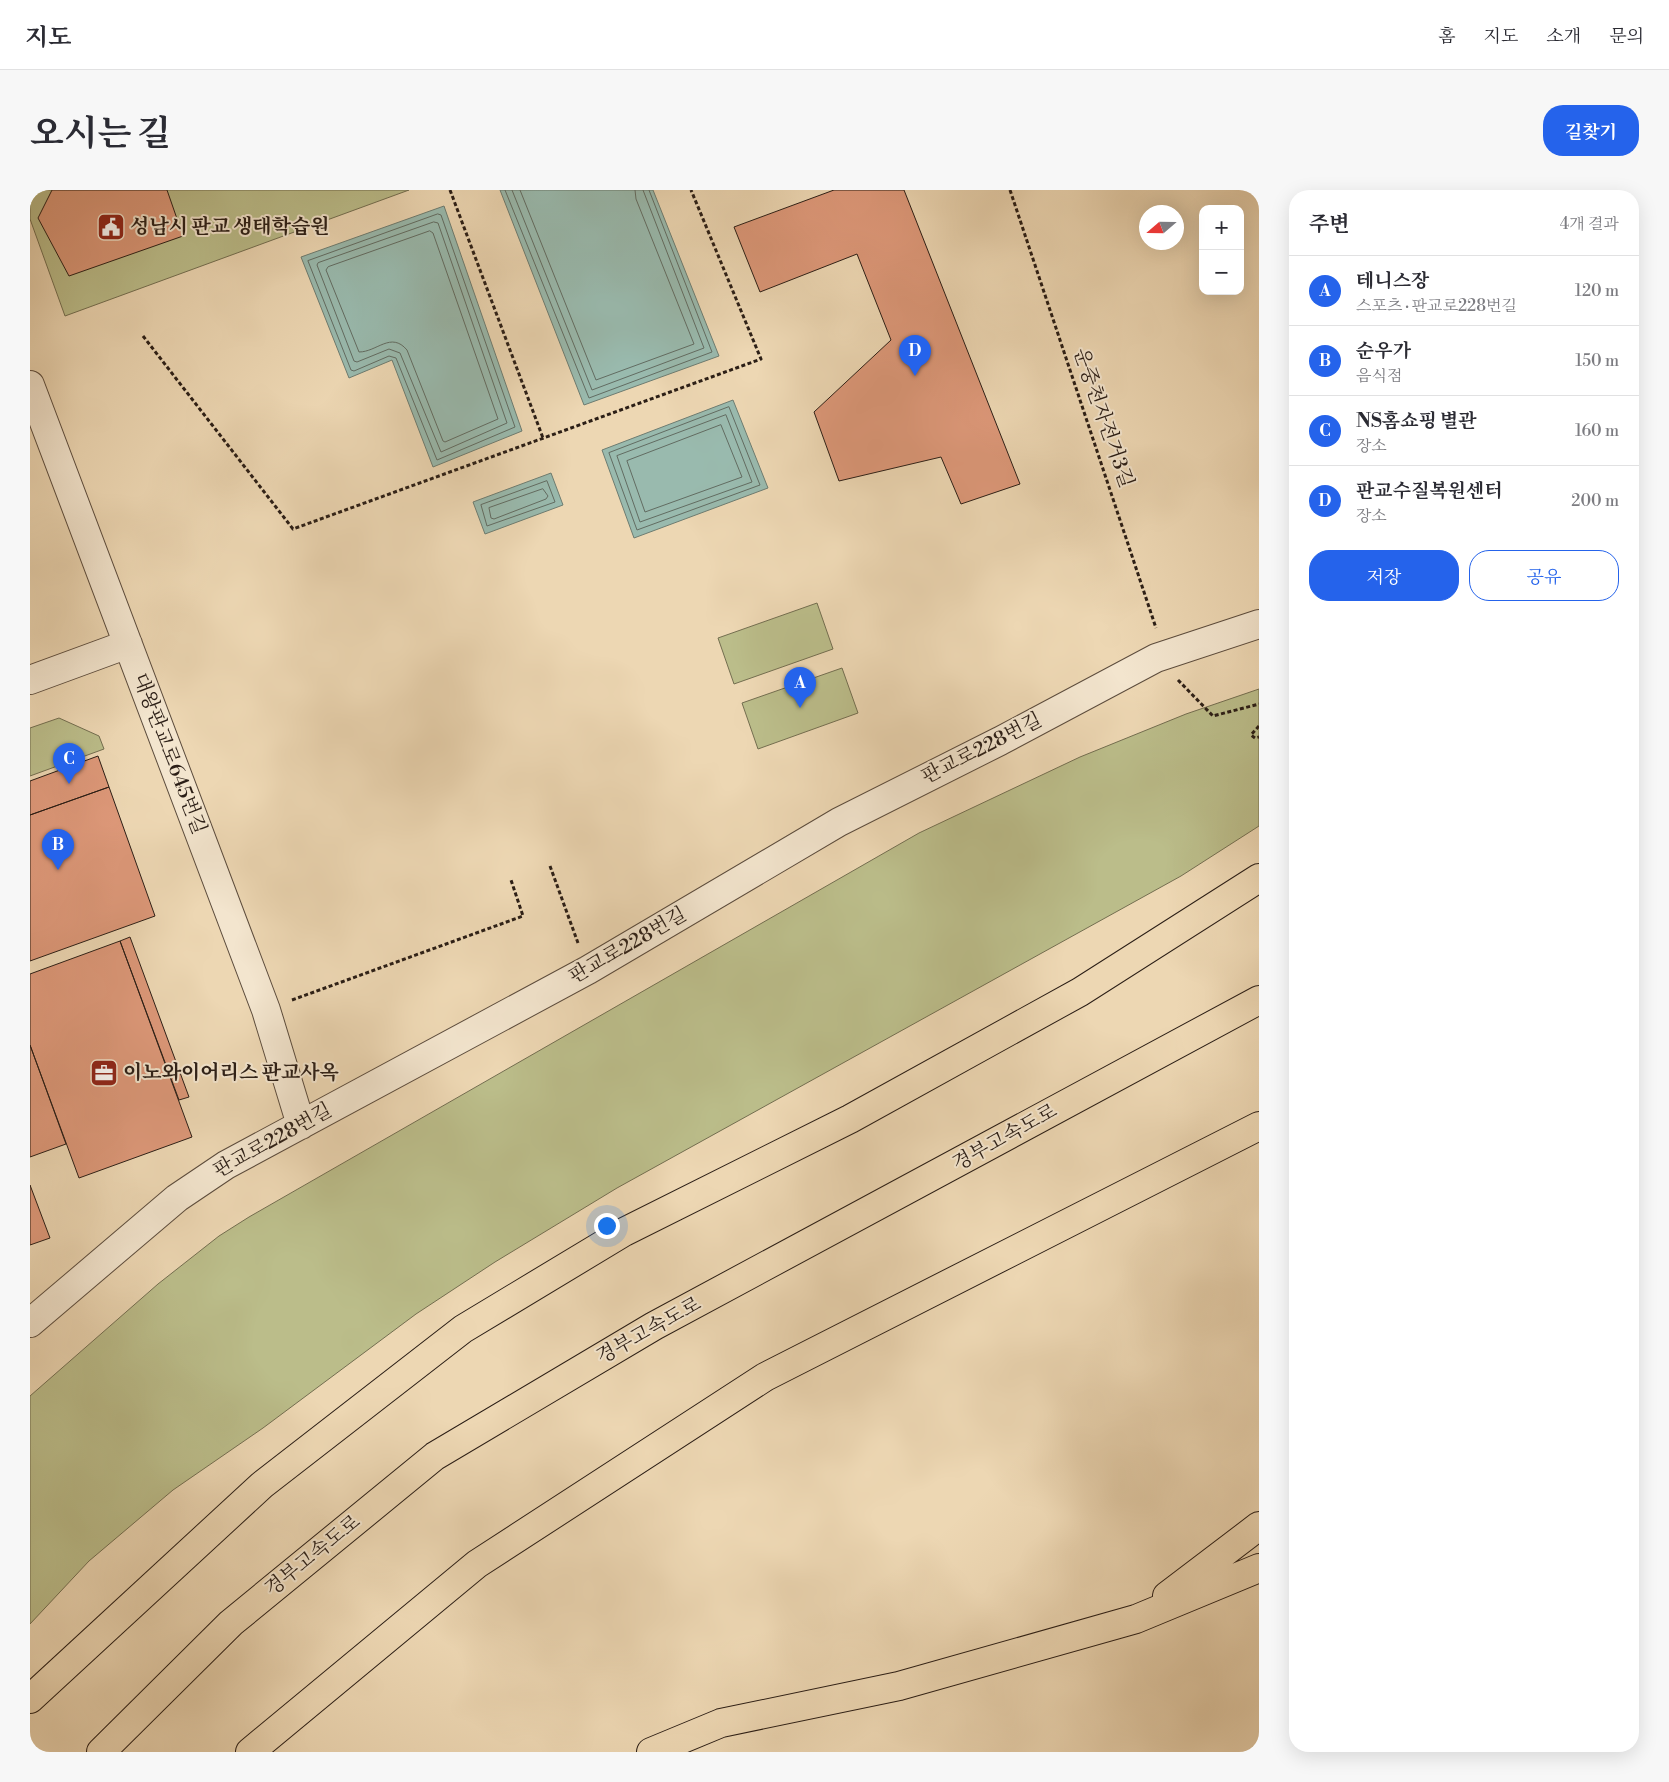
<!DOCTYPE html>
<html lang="ko">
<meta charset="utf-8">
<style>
body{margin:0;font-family:"Libre Bodoni","Noto Serif KR",serif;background:#f7f7f7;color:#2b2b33}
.controls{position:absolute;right:15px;top:15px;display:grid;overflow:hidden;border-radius:10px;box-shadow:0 5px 20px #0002}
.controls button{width:45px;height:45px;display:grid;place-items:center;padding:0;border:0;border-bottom:1px solid #e1e1e2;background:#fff;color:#2b2b33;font:25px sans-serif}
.compass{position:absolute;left:1109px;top:15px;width:45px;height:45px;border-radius:50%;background:#fff;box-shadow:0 5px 20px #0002;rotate:250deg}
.you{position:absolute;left:576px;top:1035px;width:18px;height:18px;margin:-12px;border:4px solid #fff;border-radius:50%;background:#1a73e8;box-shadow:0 0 0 8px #1a73e833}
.badge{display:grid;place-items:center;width:32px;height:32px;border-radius:50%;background:#2563eb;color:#fff;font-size:16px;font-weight:700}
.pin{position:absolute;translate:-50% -41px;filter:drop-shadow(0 1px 2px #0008)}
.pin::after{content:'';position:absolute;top:26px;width:18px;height:15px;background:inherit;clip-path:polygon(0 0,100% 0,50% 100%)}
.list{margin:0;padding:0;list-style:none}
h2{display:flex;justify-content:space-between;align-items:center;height:65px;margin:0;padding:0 20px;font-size:21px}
h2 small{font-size:16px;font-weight:400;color:#7c7c81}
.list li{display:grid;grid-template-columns:32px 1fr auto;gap:15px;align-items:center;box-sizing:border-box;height:70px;padding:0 20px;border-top:1px solid #e1e1e2}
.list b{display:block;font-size:19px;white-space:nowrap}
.list p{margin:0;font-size:16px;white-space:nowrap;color:#7c7c81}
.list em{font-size:16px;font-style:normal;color:#7c7c81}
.actions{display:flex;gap:10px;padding:15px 20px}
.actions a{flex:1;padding:11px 0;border:1px solid #2563eb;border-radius:20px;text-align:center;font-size:18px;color:#2563eb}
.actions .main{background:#2563eb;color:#fff}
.map{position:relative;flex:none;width:1229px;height:1562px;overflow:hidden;border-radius:20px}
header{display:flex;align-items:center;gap:30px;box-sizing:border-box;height:70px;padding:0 25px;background:#fff;border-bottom:1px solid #e1e1e2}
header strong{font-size:24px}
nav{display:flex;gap:28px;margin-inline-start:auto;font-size:18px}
.intro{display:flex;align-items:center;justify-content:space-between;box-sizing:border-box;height:120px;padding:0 30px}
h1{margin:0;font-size:35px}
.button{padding:12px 22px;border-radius:20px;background:#2563eb;color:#fff;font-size:18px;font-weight:700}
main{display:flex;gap:30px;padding:0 30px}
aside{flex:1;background:#fff;border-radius:20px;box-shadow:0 5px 20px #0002}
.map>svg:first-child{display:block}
.green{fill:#bbbd8a;stroke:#736e50}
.water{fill:#99baae;stroke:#6d7c71}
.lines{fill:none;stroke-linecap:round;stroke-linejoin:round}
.shore{stroke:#626c62;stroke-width:1}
.building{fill:#dd9879;stroke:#2b1e16}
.minor-casing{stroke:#5c4c3d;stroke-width:30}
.highway-casing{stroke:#2b1e16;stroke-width:30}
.path{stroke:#2b1e16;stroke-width:3;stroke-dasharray:4 2.5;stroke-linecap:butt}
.minor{stroke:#f3e5ce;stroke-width:28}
.highway{stroke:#edd7b3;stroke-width:28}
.labels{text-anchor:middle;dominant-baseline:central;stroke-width:4;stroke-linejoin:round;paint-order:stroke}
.poi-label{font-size:20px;font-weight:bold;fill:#2b1e16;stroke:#f3e5ce;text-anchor:start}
.street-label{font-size:20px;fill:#2b1e16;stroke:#f3e5ce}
</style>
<header>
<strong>지도</strong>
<nav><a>홈</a><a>지도</a><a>소개</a><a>문의</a></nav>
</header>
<div class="intro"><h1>오시는 길</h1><a class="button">길찾기</a></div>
<main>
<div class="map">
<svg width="1229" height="1562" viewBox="0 0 1229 1562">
<rect width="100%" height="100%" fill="#edd7b3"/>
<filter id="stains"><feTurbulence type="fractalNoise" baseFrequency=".004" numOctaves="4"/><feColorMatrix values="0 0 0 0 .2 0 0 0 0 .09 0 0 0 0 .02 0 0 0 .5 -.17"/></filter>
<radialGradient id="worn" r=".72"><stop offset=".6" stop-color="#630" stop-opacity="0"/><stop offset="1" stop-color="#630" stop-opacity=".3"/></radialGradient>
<path class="green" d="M0 0H379L35 126 0 29Z
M787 413 803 459 704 494 688 448Z
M812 478 828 523 728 559 712 513Z
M1229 499V636L1151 686 587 998 465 1072 386 1124 233 1238 143 1300 59 1371 0 1434V1206L128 1094 189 1046 219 1027 889 643 1050 567 1156 524Z
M29 528 69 546 74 559 0 586V538Z"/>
<path class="water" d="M470 0H623L689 166 554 215Z
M414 16 492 241 403 277 362 170 319 188 271 67Z
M703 210 738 298 604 348 572 260Z
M521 283 533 315 455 344 443 312Z"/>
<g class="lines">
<path class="shore" d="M475 0 559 208 682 162 619 0
M482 0 562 200 674 158 613 0
M490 0 566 190 664 154 606 9 605 0
M408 24 411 25 485 237 407 270 366 168 359 166 324 181 321 180 278 71Z
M404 32 408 33 477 233 411 262 370 163 359 159 327 172 324 171 287 75 288 73Z
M400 41 403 43 468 229 415 252 413 251 377 160C361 141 347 162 329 162L296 80 298 77Z
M699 217 730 295 607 340 579 263Z
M696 225 722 292 610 332 587 266Z
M691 235 712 287 615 322 597 271Z
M517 291 525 312 457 336 451 315Z
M513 299 518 306 516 309 464 329 461 328 459 318Z"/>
</g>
<path class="building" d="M22 0H137L153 46 39 86 8 28Z
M804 0H874L990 294 931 314 911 267 809 291 784 222 861 150 827 64 730 102 704 37Z
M68 566 79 597 0 625V591Z
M79 597 125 726 0 771V625Z
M100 747 159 907 149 910 90 751Z
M90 751 162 947 49 988 0 855V784Z
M0 855 36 954 0 967Z
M0 995 20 1048 0 1055Z"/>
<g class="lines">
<g class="minor-casing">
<path id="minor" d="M0 195 236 820 271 935
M0 490 98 454
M0 1133 147 1008 196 975 558 780 809 632 970 551 1126 468 1229 434"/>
</g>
<g class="highway-casing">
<path id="highway" d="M1137 1406 1229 1336
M0 1509 232 1295 433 1139 594 1042 820 929 1050 802 1229 688
M71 1562 201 1433 405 1266 624 1136 1229 810
M220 1562 447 1374 735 1187 1229 936
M621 1562 691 1533 869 1496 1106 1429 1229 1378"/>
</g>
<path class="path" d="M420 0 513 248
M980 0 1126 438
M113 146 263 339 731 169 661 0
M1148 490 1183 526 1229 514
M1229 536 1221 545 1225 548 1229 547
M520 676 548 753
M262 810 493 726 481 690"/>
<use href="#minor" class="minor"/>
<use href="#highway" class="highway"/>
</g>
<defs>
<g id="civic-square" transform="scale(1.4375)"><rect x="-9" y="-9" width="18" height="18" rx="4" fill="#8f2418" stroke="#f3e5ce"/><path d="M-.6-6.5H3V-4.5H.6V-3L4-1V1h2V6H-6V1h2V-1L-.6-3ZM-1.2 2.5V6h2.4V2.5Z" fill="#fff"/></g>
<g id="office-square" transform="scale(1.4375)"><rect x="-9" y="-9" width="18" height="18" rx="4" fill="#8f2418" stroke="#f3e5ce"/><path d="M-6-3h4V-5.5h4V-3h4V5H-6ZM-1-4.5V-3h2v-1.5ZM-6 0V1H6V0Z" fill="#fff"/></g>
</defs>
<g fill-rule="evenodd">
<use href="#civic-square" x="81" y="37"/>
<use href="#office-square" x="74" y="883"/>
</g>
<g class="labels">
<g class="poi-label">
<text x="100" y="37">성남시 판교 생태학습원</text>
<text x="93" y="883">이노와이어리스 판교사옥</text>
</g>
<g class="street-label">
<text transform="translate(1073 228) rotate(71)">운중천자전거3길</text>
<text transform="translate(952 559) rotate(-27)">판교로228번길</text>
<text transform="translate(139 564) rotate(69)">대왕판교로645번길</text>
<text transform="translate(598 756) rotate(-30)">판교로228번길</text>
<text transform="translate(975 948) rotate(-29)">경부고속도로</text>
<text transform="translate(243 951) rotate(-29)">판교로228번길</text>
<text transform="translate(619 1141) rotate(-29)">경부고속도로</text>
<text transform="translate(283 1366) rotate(-39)">경부고속도로</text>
</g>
</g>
<rect width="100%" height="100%" filter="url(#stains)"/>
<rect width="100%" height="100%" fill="url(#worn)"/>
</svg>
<div class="controls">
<button>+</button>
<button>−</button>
</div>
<svg class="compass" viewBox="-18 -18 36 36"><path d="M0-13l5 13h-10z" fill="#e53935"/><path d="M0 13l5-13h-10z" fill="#7c7c81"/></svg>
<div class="you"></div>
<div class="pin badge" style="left:770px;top:518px">A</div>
<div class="pin badge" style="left:28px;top:680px">B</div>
<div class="pin badge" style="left:39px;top:594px">C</div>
<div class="pin badge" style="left:885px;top:186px">D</div>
</div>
<aside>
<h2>주변<small>4개 결과</small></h2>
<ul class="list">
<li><span class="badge">A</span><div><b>테니스장</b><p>스포츠 · 판교로228번길</p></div><em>120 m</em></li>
<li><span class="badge">B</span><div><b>순우가</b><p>음식점</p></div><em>150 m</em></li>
<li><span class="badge">C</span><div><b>NS홈쇼핑 별관</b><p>장소</p></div><em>160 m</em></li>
<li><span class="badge">D</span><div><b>판교수질복원센터</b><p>장소</p></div><em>200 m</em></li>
</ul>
<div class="actions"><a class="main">저장</a><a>공유</a></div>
</aside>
</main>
